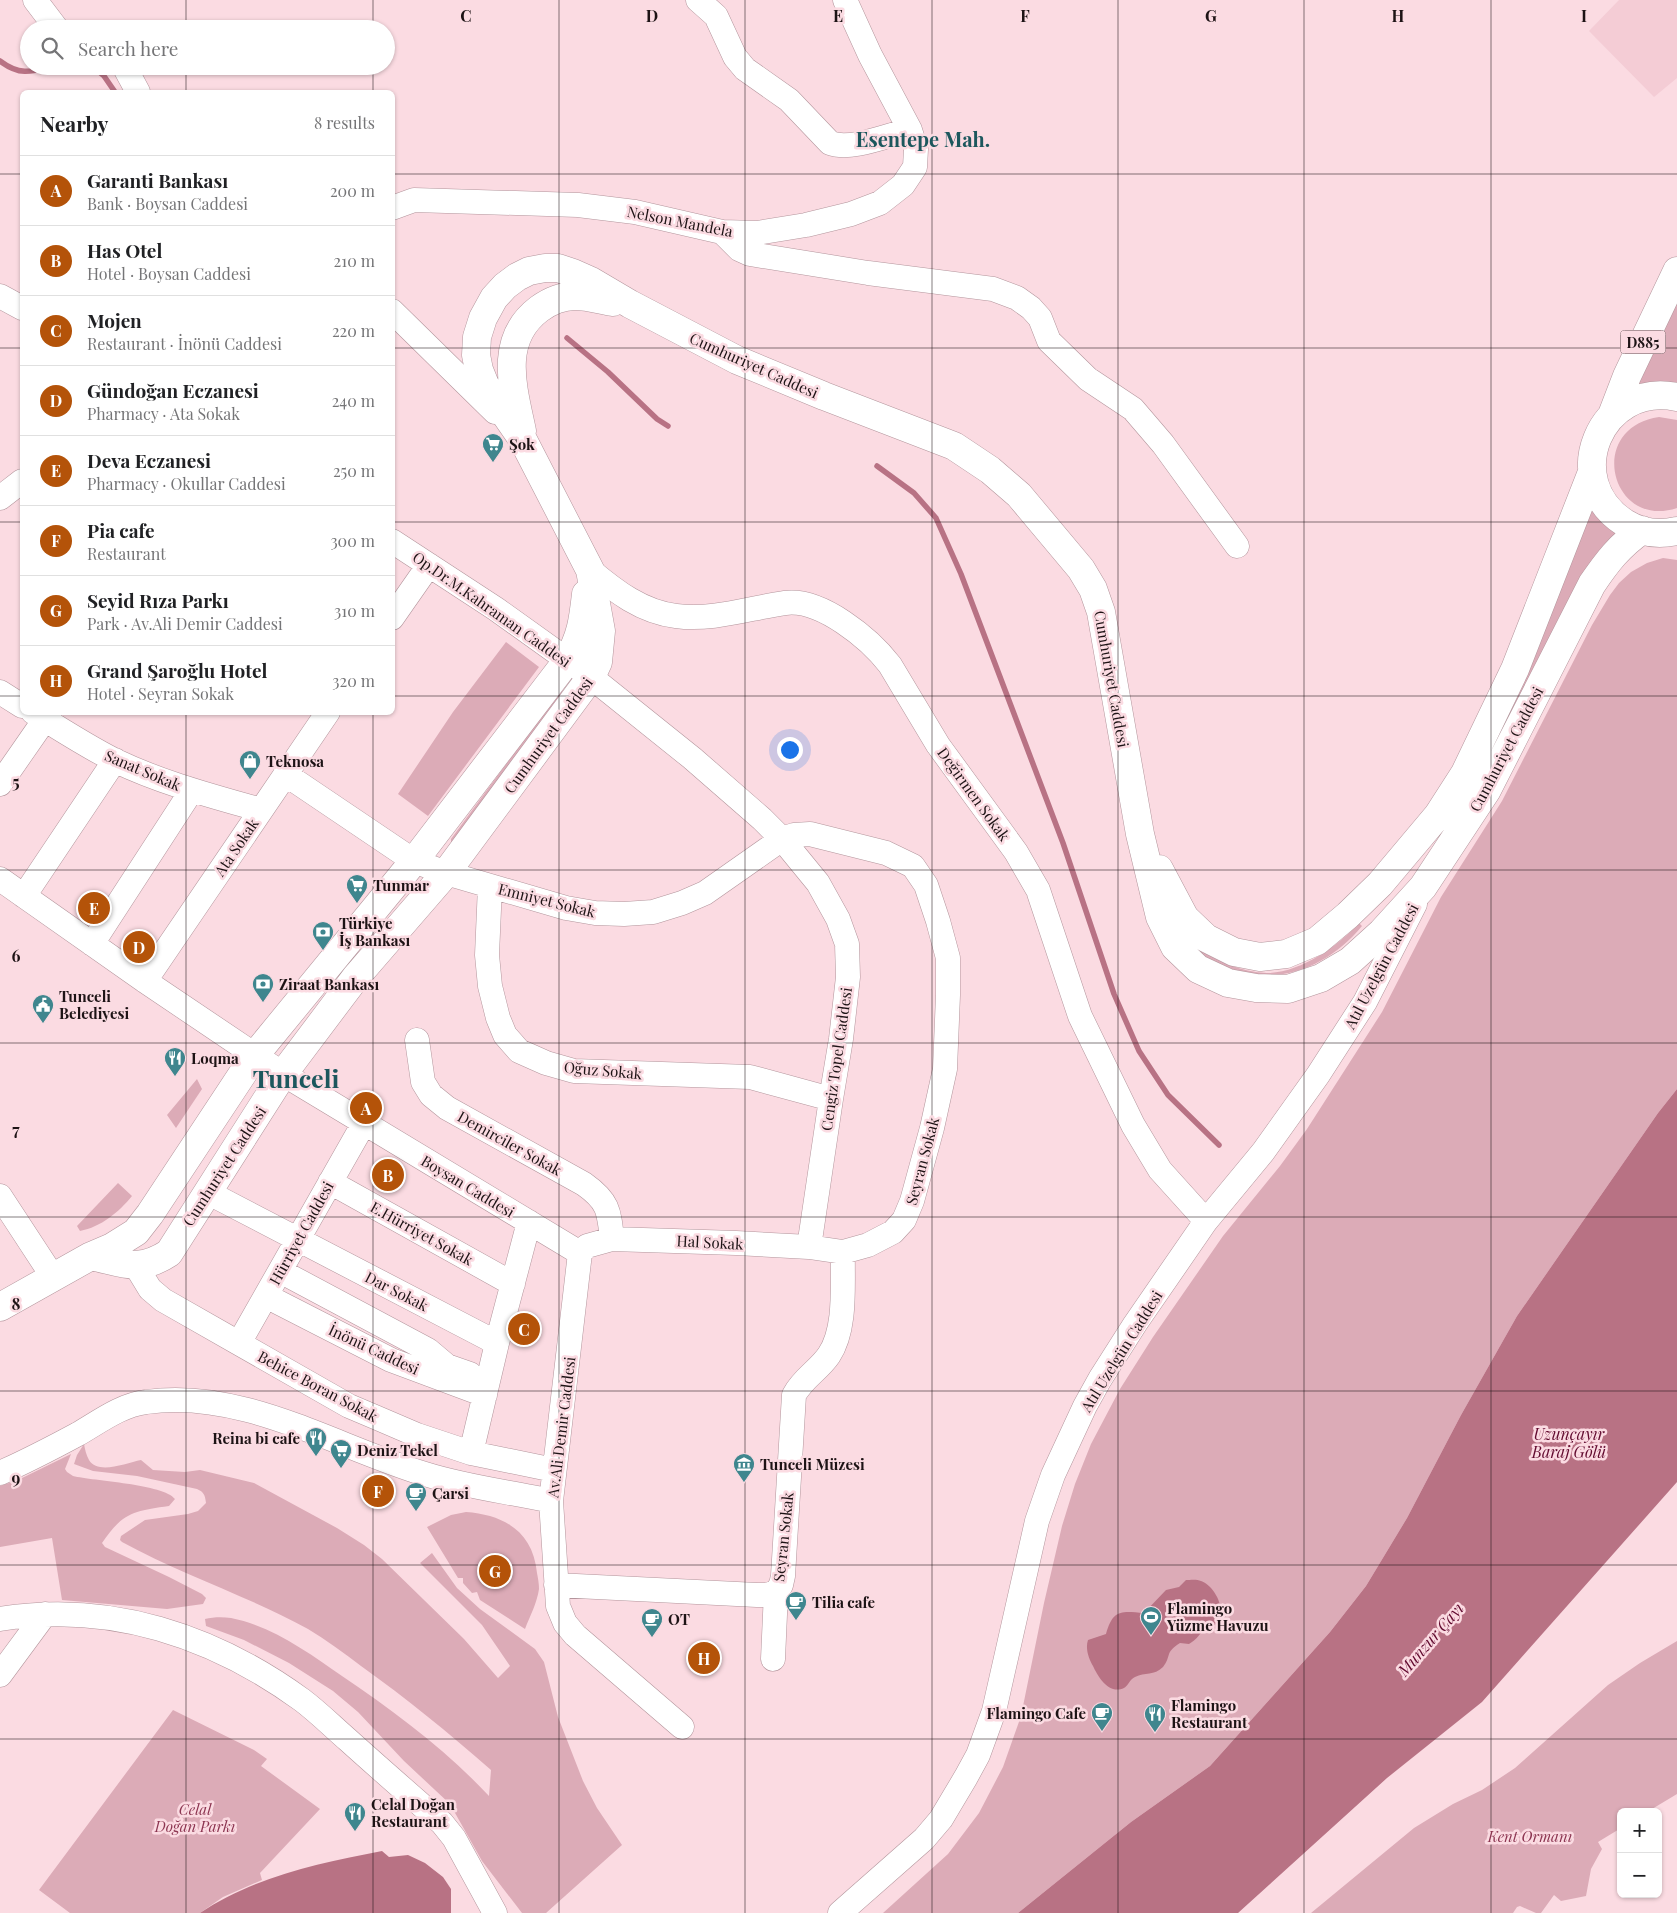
<!DOCTYPE html>
<meta charset="utf-8">
<style>
body{margin:0;font-family:"Playfair Display",serif;background:#f6f6f6;color:#202124}
.controls{position:absolute;right:15px;bottom:15px;display:grid;overflow:hidden;border-radius:8px;box-shadow:0 1px 4px #0004}
.controls button{width:45px;height:45px;display:grid;place-items:center;padding:0;border:0;border-bottom:1px solid #e0e0e0;background:#fff;color:#202124;font:25px sans-serif}
.you{position:absolute;left:789px;top:749px;width:18px;height:18px;margin:-12px;border:4px solid #fff;border-radius:50%;background:#1a73e8;box-shadow:0 0 0 8px #1a73e833}
.badge{display:grid;place-items:center;width:32px;height:32px;border-radius:50%;background:#b45309;color:#fff;font-size:16px;font-weight:700}
.pin{position:absolute;translate:-50% -50%;border:2px solid #fff;box-shadow:0 1px 5px #0006}
.list{margin:0;padding:0;list-style:none}
h2{display:flex;justify-content:space-between;align-items:center;height:65px;margin:0;padding:0 20px;font-size:21px}
h2 small{font-size:16px;font-weight:400;color:#757577}
.list li{display:grid;grid-template-columns:32px 1fr auto;gap:15px;align-items:center;box-sizing:border-box;height:70px;padding:0 20px;border-top:1px solid #e0e0e0}
.list b{display:block;font-size:19px;white-space:nowrap}
.list p{margin:0;font-size:16px;white-space:nowrap;color:#757577}
.list em{font-size:16px;font-style:normal;color:#757577}
.icon{flex:none;width:28px;height:28px;fill:none;stroke:currentColor;stroke-width:2;stroke-linecap:round;stroke-linejoin:round}
.map{position:relative;flex:none;width:1677px;height:1913px;overflow:hidden}
.search{position:absolute;background:#fff;box-shadow:0 1px 4px #0004;left:20px;top:20px;width:375px;height:55px;display:flex;align-items:center;gap:12px;box-sizing:border-box;padding:0 18px;border-radius:28px;color:#757577;font-size:19px}
.panel{position:absolute;background:#fff;box-shadow:0 1px 4px #0004;left:20px;top:90px;width:375px;height:625px;border-radius:8px}
.map>svg:first-child{display:block}
.built{fill:#f4ccd5}
.green{fill:#dcabb7}
.water{fill:#b87284}
.lines{fill:none;stroke-linecap:round;stroke-linejoin:round}
.stream{stroke:#b87284;stroke-width:5.5}
.minor-casing{stroke:#b3959c;stroke-width:25}
.major-casing{stroke:#b3959c;stroke-width:29}
.minor{stroke:#fff;stroke-width:24}
.major{stroke:#fff;stroke-width:28}
.grid{fill:none;stroke:#1d1315;stroke-width:1;stroke-opacity:0.55}
.labels{text-anchor:middle;dominant-baseline:central;stroke-width:5;stroke-linejoin:round;paint-order:stroke}
.shield{fill:#fbdbe2;stroke:#604f52;stroke-width:1}
.shield-label{font-size:14px;font-weight:bold;fill:#1d1315}
.street-label{font-size:15px;fill:#1d1315;stroke:#fbdbe2}
.poi-label{font-size:15px;font-weight:bold;fill:#1d1315;stroke:#fbdbe2;text-anchor:start}
.park-label{font-size:15px;font-style:italic;fill:#8c3551;stroke:#fbdbe2}
.water-label{font-size:16px;font-style:italic;fill:#620a2f;stroke:#fbdbe2}
.district-label{font-size:20px;font-weight:bold;fill:#1c575d;stroke:#fbdbe2}
.town-label{font-size:25px;font-weight:bold;fill:#1c575d;stroke:#fbdbe2}
.grid-label{font-size:16px;text-anchor:middle;font-weight:bold;fill:#1d1315;stroke:#fbdbe2;stroke-width:5;stroke-linejoin:round;paint-order:stroke}
</style>
<div class="map">
<svg width="1677" height="1913" viewBox="0 0 1677 1913">
<rect width="100%" height="100%" fill="#fbdbe2"/>
<path class="built" d="M1619 0H1677V78L1654 97 1589 31Z"/>
<path class="green" d="M1677 288V387L1637 390 1634 379Z
M1659 417 1677 420V508C1611 530 1585 428 1659 417Z
M1589 502 1625 531 1456 827 1470 776Z
M1663 558 1677 560V1089L1658 1113 1517 1316 1461 1415 1407 1518 1366 1586 1330 1632 1210 1766 1131 1822 1018 1913H883L948 1854 979 1813 1003 1767 1021 1716 1044 1603 1062 1526 1075 1484 1091 1444 1120 1389 1153 1337 1223 1236 1280 1166 1307 1129 1382 1012 1441 897 1502 801 1592 625 1610 595 1619 583 1631 572 1647 563Z
M506 642 539 667 428 816 398 794 453 712Z
M560 691 564 693 454 845 451 843V839Z
M1359 923 1362 926C1330 965 1279 988 1229 968 1215 963 1203 958 1193 947L1195 946C1216 961 1241 972 1267 973 1300 973 1338 946 1359 923Z
M197 1079 202 1089 176 1128 167 1115Z
M118 1183 132 1196C119 1212 101 1227 80 1231L77 1226Z
M84 1444C85 1449 86 1455 89 1460 98 1475 126 1463 141 1460L153 1470 185 1472 200 1470 254 1483 337 1528 364 1545 382 1559 464 1639 498 1678 510 1666 482 1625 420 1563 432 1553 457 1588 480 1609 535 1649 544 1662 558 1717 583 1781 597 1808 622 1845 546 1913H522L482 1861 450 1804 404 1761 358 1712 333 1691 289 1663 244 1640 206 1626 205 1619C213 1617 223 1617 231 1618 272 1626 309 1653 342 1676 394 1711 446 1750 489 1796L491 1770C449 1733 406 1698 361 1666 344 1653 326 1640 308 1629 248 1596 182 1575 122 1542L120 1540 121 1536 145 1520 188 1514 198 1511 206 1503C205 1495 204 1492 197 1489L137 1476 93 1471 74 1464 77 1455Z
M71 1454 65 1469 67 1472 73 1476C93 1481 164 1484 175 1499L169 1506C134 1511 123 1512 102 1543L105 1547 169 1577 202 1594 206 1598 203 1604 167 1609 62 1600 52 1538 0 1547V1486L18 1480Z
M466 1512C505 1515 533 1532 537 1573 538 1578 539 1584 539 1589 537 1603 530 1616 525 1629L480 1600 477 1592 472 1593 463 1583V1578H458L427 1527 451 1515Z
M1677 1641V1794L1647 1812H1621V1828L1598 1842 1602 1849 1591 1869 1586 1896 1561 1901 1554 1895 1541 1913H1536L1520 1906 1517 1907 1513 1913H1311L1414 1828 1453 1804 1482 1790 1515 1768 1608 1685 1640 1663Z
M173 1710 254 1750 267 1759 261 1766 320 1809 260 1873 262 1880 223 1897 200 1913H70L39 1890Z"/>
<path class="water" d="M1677 1089V1482L1482 1702 1387 1778 1238 1913H1018L1131 1822 1210 1766 1330 1632 1366 1586 1407 1518 1461 1415 1517 1316 1658 1113Z
M1186 1580C1190 1580 1197 1579 1201 1581 1215 1586 1228 1611 1216 1624 1213 1627 1206 1628 1203 1631 1197 1637 1197 1639 1189 1644L1180 1643C1164 1653 1172 1656 1163 1667 1154 1676 1145 1672 1135 1677 1130 1679 1128 1686 1124 1688 1109 1695 1098 1677 1093 1666 1089 1659 1085 1649 1088 1640L1106 1634C1113 1609 1121 1611 1144 1613L1166 1590 1179 1587Z
M382 1851 389 1857 408 1855 425 1863 443 1877 451 1889V1913H200C254 1877 319 1863 382 1851Z"/>
<g class="lines">
<path class="stream" d="M0 61C20 76 31 72 53 66
M92 66 104 76 115 92
M567 338 608 372 657 419 668 426
M877 466 914 493 936 518 961 574 1063 843 1114 994 1139 1051 1168 1095 1219 1145"/>
<g class="minor-casing">
<path id="minor" d="M35 0 57 29
M698 0 716 16 735 57 745 69 789 100 830 143C851 151 888 135 910 130
M124 66 138 92
M392 208 414 200 578 205 635 212 722 232 757 233 806 225 851 214 880 203 903 185 915 167 916 149 910 130 870 55 845 0
M722 232 739 249 750 254 868 273 993 289 1017 298 1031 308 1040 318 1049 341 1088 379 1133 409 1163 444 1237 546
M0 296 22 308
M392 311 495 412
M0 498 22 481
M392 541 496 609 591 677 692 758 762 819 782 839 818 883 838 919 847 944 848 977 841 1039 831 1099 809 1247
M590 570C615 591 642 612 676 616 713 621 749 608 785 603 821 598 870 639 890 665L938 745 1016 852 1038 890 1080 1016 1133 1125 1160 1170 1206 1221
M392 618 429 565
M0 692 22 706
M33 712C60 729 88 747 116 761 162 783 212 796 261 810
M285 774 414 861 446 873 566 908 595 913 624 914 653 912 682 903 705 893 782 839 794 835 810 834 886 853 913 866 926 885 938 921 948 958V995L945 1069 932 1128 912 1201 904 1220 893 1232 868 1245 843 1252 809 1247 736 1243 612 1239 587 1246 580 1253
M0 784 50 712
M0 879 145 981 283 1074 580 1253
M490 886 487 955 490 986 498 1018 505 1035 519 1051 546 1063 574 1071 750 1077 831 1099
M24 896 115 760
M92 944 192 790
M145 981 328 712
M417 1040 423 1082 431 1095 447 1108 584 1184C608 1201 609 1210 612 1239
M330 1182 513 1284
M207 1192 497 1343
M0 1196 53 1277
M580 1253 551 1501 558 1606 565 1623 575 1635 682 1727
M136 1266 150 1289 163 1300 349 1406 375 1417 417 1435 471 1453 554 1470
M280 1271 428 1350 447 1366 470 1374
M266 1296 391 1360 485 1395
M239 1343 364 1123
M471 1453 497 1343 529 1222
M0 1473C27 1461 52 1448 78 1434 99 1422 121 1405 146 1402 243 1388 335 1447 425 1474 466 1487 510 1492 551 1501
M556 1585 757 1595H767L776 1592 781 1585 783 1576 794 1395C803 1378 819 1370 829 1355 847 1328 842 1283 843 1252
M0 1619C110 1601 214 1636 302 1700 318 1712 333 1727 348 1740 379 1768 410 1795 442 1823L454 1838 495 1913
M773 1659 776 1592
M0 1675 45 1614
M840 1913 924 1839 941 1819 966 1777 978 1755 994 1711 1037 1521 1053 1475 1085 1406 1100 1379 1135 1324 1206 1221 1263 1152 1318 1075 1365 1002 1415 904"/>
</g>
<g class="major-casing">
<path id="major" d="M1677 397C1600 381 1559 481 1625 523 1641 533 1659 535 1677 531
M1612 415 1627 376 1677 271
M522 431C513 388 498 340 539 309 550 301 561 296 575 296 587 296 601 300 613 302
M1159 869 1185 918 1206 938 1234 952 1260 957 1286 954 1317 941 1348 915 1380 884 1438 815 1465 773 1515 669 1592 472
M91 1256C124 1263 138 1273 169 1253L283 1074 356 977 446 873 591 677 598 662 601 631 590 570 523 440 485 385 479 370 476 355 477 337 483 318 494 298 505 286 517 277 529 271 545 268H558L573 273 591 281 630 304 737 360 824 396 954 446 990 470 1019 495 1081 569 1093 589 1101 612 1140 834 1160 917 1175 947 1198 969 1228 983 1256 988 1288 989 1321 978 1350 961 1382 932 1423 887 1487 790 1592 584C1607 562 1619 546 1642 530
M0 1307 91 1256 112 1247 136 1232 150 1214 255 1055 414 861 567 661C581 637 583 621 586 594"/>
</g>
<use href="#minor" class="minor"/>
<use href="#major" class="major"/>
</g>
<path class="grid" d="M186 0V29M373 0V29M559 0V1913M745 0V1913M932 0V1913M1118 0V1913M1304 0V1913M1491 0V1913M186 66V92M373 66V92M0 174H22M392 174H1677M0 348H22M392 348H1677M0 522H22M392 522H1677M0 696H22M392 696H1677M186 712V1913M373 712V1913M0 870H1677M0 1043H1677M0 1217H1677M0 1391H1677M0 1565H1677M0 1739H1677"/>
<defs>
<g id="supermarket-pin" transform="scale(1.125)"><path d="M0 17L-7.5 6A9.5 9.5 0 1 1 7.5 6Z" fill="#3f868e" stroke="#fbdbe2"/><path d="M-6-5.5h2.5l.6 2H6L4.5 2H-2.5L-4.4-4H-6ZM-1.5 3.2a1.3 1.3 0 1 0 .1 0ZM3 3.2a1.3 1.3 0 1 0 .1 0Z" fill="#fff"/></g>
<g id="shop-pin" transform="scale(1.125)"><path d="M0 17L-7.5 6A9.5 9.5 0 1 1 7.5 6Z" fill="#3f868e" stroke="#fbdbe2"/><path d="M-5-2.5h2.3a2.7 3.5 0 0 1 5.4 0H5L5.5 6h-11ZM-1.5-2.5h3a1.5 2.3 0 0 0-3 0Z" fill="#fff"/></g>
<g id="bank-pin" transform="scale(1.125)"><path d="M0 17L-7.5 6A9.5 9.5 0 1 1 7.5 6Z" fill="#3f868e" stroke="#fbdbe2"/><path d="M-6-4H6V4H-6ZM0-2.3a2.3 2.3 0 1 0 0 4.6a2.3 2.3 0 1 0 0-4.6Z" fill="#fff"/></g>
<g id="civic-pin" transform="scale(1.125)"><path d="M0 17L-7.5 6A9.5 9.5 0 1 1 7.5 6Z" fill="#3f868e" stroke="#fbdbe2"/><path d="M-.6-6.5H3V-4.5H.6V-3L4-1V1h2V6H-6V1h2V-1L-.6-3ZM-1.2 2.5V6h2.4V2.5Z" fill="#fff"/></g>
<g id="restaurant-pin" transform="scale(1.125)"><path d="M0 17L-7.5 6A9.5 9.5 0 1 1 7.5 6Z" fill="#3f868e" stroke="#fbdbe2"/><path d="M-5-6h1v4h1v-4h1v4h1v-4h1v5L-1.5 .5V6h-2V.5L-5-1ZM5-6V6H3V1.5H1.5Q1.5-4 5-6Z" fill="#fff"/></g>
<g id="museum-pin" transform="scale(1.125)"><path d="M0 17L-7.5 6A9.5 9.5 0 1 1 7.5 6Z" fill="#3f868e" stroke="#fbdbe2"/><path d="M0-6L6-3V-2H-6V-3ZM-5-1h2V3h-2ZM-1-1h2V3h-2ZM3-1h2V3H3ZM-6 4H6V6H-6Z" fill="#fff"/></g>
<g id="cafe-pin" transform="scale(1.125)"><path d="M0 17L-7.5 6A9.5 9.5 0 1 1 7.5 6Z" fill="#3f868e" stroke="#fbdbe2"/><path d="M-5.5-4.5H6V0H3Q3 3.5 0 3.5H-2.5Q-5.5 3.5-5.5 0ZM3-3.2v2h1.7v-2ZM-6 4.5H4V6H-6Z" fill="#fff"/></g>
<g id="stadium-pin" transform="scale(1.125)"><path d="M0 17L-7.5 6A9.5 9.5 0 1 1 7.5 6Z" fill="#3f868e" stroke="#fbdbe2"/><path d="M0-5a6.5 5 0 1 0 0 10a6.5 5 0 1 0 0-10ZM-3.5-1.8h7v3.6h-7Z" fill="#fff"/></g>
</defs>
<g fill-rule="evenodd">
<use href="#supermarket-pin" x="493" y="444"/>
<use href="#shop-pin" x="250" y="761"/>
<use href="#supermarket-pin" x="357" y="885"/>
<use href="#bank-pin" x="323" y="932"/>
<use href="#bank-pin" x="263" y="984"/>
<use href="#civic-pin" x="43" y="1005"/>
<use href="#restaurant-pin" x="175" y="1058"/>
<use href="#restaurant-pin" x="316" y="1438"/>
<use href="#supermarket-pin" x="341" y="1450"/>
<use href="#museum-pin" x="744" y="1464"/>
<use href="#cafe-pin" x="416" y="1493"/>
<use href="#cafe-pin" x="796" y="1602"/>
<use href="#stadium-pin" x="1151" y="1617"/>
<use href="#cafe-pin" x="652" y="1619"/>
<use href="#cafe-pin" x="1102" y="1713"/>
<use href="#restaurant-pin" x="1155" y="1714"/>
<use href="#restaurant-pin" x="355" y="1813"/>
</g>
<g class="labels">
<rect class="shield" x="1620.5" y="330.5" width="45" height="23" rx="4"/>
<g class="shield-label">
<text x="1643" y="342">D885</text>
</g>
<g class="street-label">
<text transform="translate(680 221) rotate(11)">Nelson Mandela</text>
<text transform="translate(754 365) rotate(24)">Cumhuriyet Caddesi</text>
<text transform="translate(492 609) rotate(35)">Op.Dr.M.Kahraman Caddesi</text>
<text transform="translate(1112 679) rotate(80)">Cumhuriyet Caddesi</text>
<text transform="translate(548 735) rotate(-54)">Cumhuriyet Caddesi</text>
<text transform="translate(1506 749) rotate(-62)">Cumhuriyet Caddesi</text>
<text transform="translate(143 770) rotate(23)">Sanat Sokak</text>
<text transform="translate(974 794) rotate(54)">Değirmen Sokak</text>
<text transform="translate(236 847) rotate(-56)">Ata Sokak</text>
<text transform="translate(547 900) rotate(14)">Emniyet Sokak</text>
<text transform="translate(1381 966) rotate(-62)">Atıl Uzelgün Caddesi</text>
<text transform="translate(836 1059) rotate(-82)">Cengiz Topel Caddesi</text>
<text transform="translate(603 1070) rotate(5)">Oğuz Sokak</text>
<text transform="translate(510 1143) rotate(29)">Demirciler Sokak</text>
<text transform="translate(922 1161) rotate(-75)">Seyran Sokak</text>
<text transform="translate(224 1166) rotate(-57)">Cumhuriyet Caddesi</text>
<text transform="translate(468 1186) rotate(31)">Boysan Caddesi</text>
<text transform="translate(301 1233) rotate(-61)">Hürriyet Caddesi</text>
<text transform="translate(422 1233) rotate(29)">E.Hürriyet Sokak</text>
<text transform="translate(710 1242) rotate(3)">Hal Sokak</text>
<text transform="translate(397 1291) rotate(27)">Dar Sokak</text>
<text transform="translate(374 1349) rotate(25)">İnönü Caddesi</text>
<text transform="translate(1121 1351) rotate(-58)">Atıl Uzelgün Caddesi</text>
<text transform="translate(318 1386) rotate(28)">Behice Boran Sokak</text>
<text transform="translate(561 1427) rotate(-83)">Av.Ali Demir Caddesi</text>
<text transform="translate(783 1537) rotate(-84)">Seyran Sokak</text>
</g>
<g class="poi-label">
<text x="509" y="444">Şok</text>
<text x="266" y="761">Teknosa</text>
<text x="373" y="885">Tunmar</text>
<text x="339" y="923">Türkiye<tspan x="339" dy="17">İş Bankası</tspan></text>
<text x="279" y="984">Ziraat Bankası</text>
<text x="59" y="996">Tunceli<tspan x="59" dy="17">Belediyesi</tspan></text>
<text x="191" y="1058">Loqma</text>
<text x="300" y="1438" text-anchor="end">Reina bi cafe</text>
<text x="357" y="1450">Deniz Tekel</text>
<text x="760" y="1464">Tunceli Müzesi</text>
<text x="432" y="1493">Çarsi</text>
<text x="812" y="1602">Tilia cafe</text>
<text x="1167" y="1608">Flamingo<tspan x="1167" dy="17">Yüzme Havuzu</tspan></text>
<text x="668" y="1619">OT</text>
<text x="1171" y="1705">Flamingo<tspan x="1171" dy="17">Restaurant</tspan></text>
<text x="1086" y="1713" text-anchor="end">Flamingo Cafe</text>
<text x="371" y="1804">Celal Doğan<tspan x="371" dy="17">Restaurant</tspan></text>
</g>
<g class="park-label">
<text x="195" y="1809">Celal<tspan x="195" dy="17">Doğan Parkı</tspan></text>
<text x="1530" y="1836">Kent Ormanı</text>
</g>
<g class="water-label">
<text x="1569" y="1433">Uzunçayır<tspan x="1569" dy="18">Baraj Gölü</tspan></text>
<text transform="translate(1430 1639) rotate(-49)">Munzur Çayı</text>
</g>
<g class="district-label">
<text x="923" y="138">Esentepe Mah.</text>
</g>
<g class="town-label">
<text x="296" y="1077">Tunceli</text>
</g>
</g>
<g class="grid-label">
<text x="466" y="22">C</text>
<text x="652" y="22">D</text>
<text x="838" y="22">E</text>
<text x="1025" y="22">F</text>
<text x="1211" y="22">G</text>
<text x="1398" y="22">H</text>
<text x="1584" y="22">I</text>
<text x="16" y="788">5</text>
<text x="16" y="962">6</text>
<text x="16" y="1136">7</text>
<text x="16" y="1310">8</text>
<text x="16" y="1484">9</text>
</g>
</svg>
<div class="controls">
<button>+</button>
<button>−</button>
</div>
<div class="you"></div>
<div class="pin badge" style="left:366px;top:1108px">A</div>
<div class="pin badge" style="left:388px;top:1175px">B</div>
<div class="pin badge" style="left:524px;top:1329px">C</div>
<div class="pin badge" style="left:139px;top:947px">D</div>
<div class="pin badge" style="left:94px;top:908px">E</div>
<div class="pin badge" style="left:378px;top:1491px">F</div>
<div class="pin badge" style="left:495px;top:1571px">G</div>
<div class="pin badge" style="left:704px;top:1658px">H</div>
<div class="search"><svg class="icon" aria-label="search" viewBox="0 0 24 24"><circle cx="10" cy="10" r="6"/><path d="M15 15l6 6"/></svg>Search here</div>
<section class="panel">
<h2>Nearby<small>8 results</small></h2>
<ul class="list">
<li><span class="badge">A</span><div><b>Garanti Bankası</b><p>Bank · Boysan Caddesi</p></div><em>200 m</em></li>
<li><span class="badge">B</span><div><b>Has Otel</b><p>Hotel · Boysan Caddesi</p></div><em>210 m</em></li>
<li><span class="badge">C</span><div><b>Mojen</b><p>Restaurant · İnönü Caddesi</p></div><em>220 m</em></li>
<li><span class="badge">D</span><div><b>Gündoğan Eczanesi</b><p>Pharmacy · Ata Sokak</p></div><em>240 m</em></li>
<li><span class="badge">E</span><div><b>Deva Eczanesi</b><p>Pharmacy · Okullar Caddesi</p></div><em>250 m</em></li>
<li><span class="badge">F</span><div><b>Pia cafe</b><p>Restaurant</p></div><em>300 m</em></li>
<li><span class="badge">G</span><div><b>Seyid Rıza Parkı</b><p>Park · Av.Ali Demir Caddesi</p></div><em>310 m</em></li>
<li><span class="badge">H</span><div><b>Grand Şaroğlu Hotel</b><p>Hotel · Seyran Sokak</p></div><em>320 m</em></li>
</ul>
</section>
</div>
